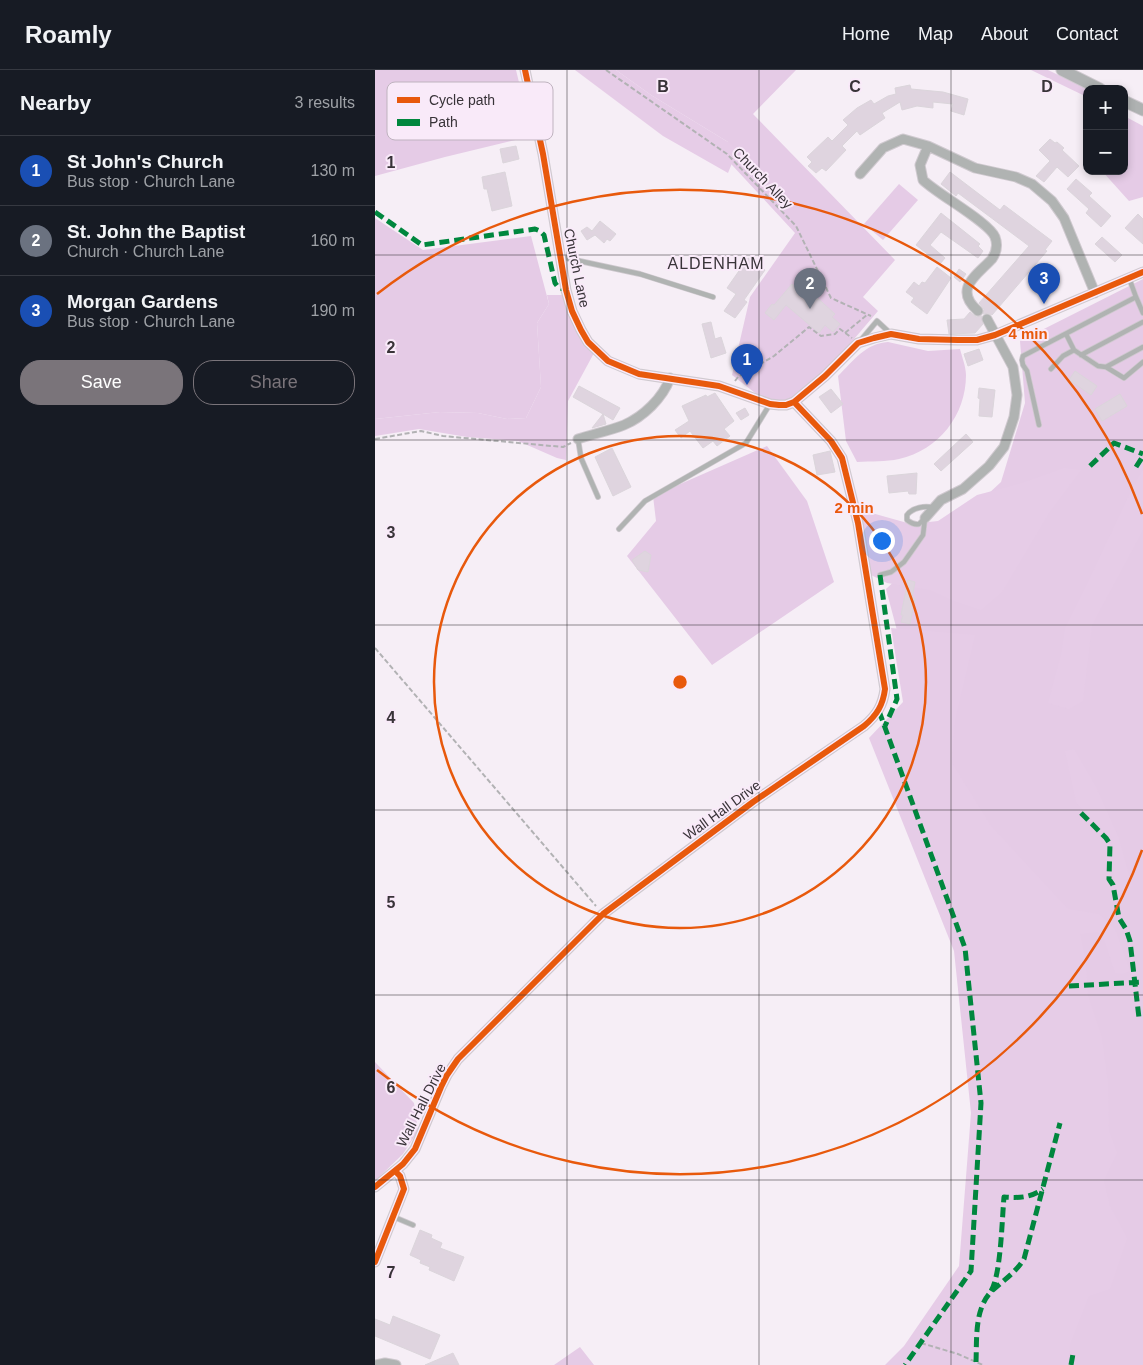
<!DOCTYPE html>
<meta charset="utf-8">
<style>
body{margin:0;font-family:Helvetica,sans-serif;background:#242831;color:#f1f3f6}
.controls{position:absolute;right:15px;top:15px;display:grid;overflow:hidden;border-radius:10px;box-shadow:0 2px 8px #0003}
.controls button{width:45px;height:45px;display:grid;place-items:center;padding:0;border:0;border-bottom:1px solid #363941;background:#171b24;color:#f1f3f6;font:25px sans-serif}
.you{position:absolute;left:506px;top:470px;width:18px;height:18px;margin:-12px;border:4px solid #fff;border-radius:50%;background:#1a73e8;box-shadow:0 0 0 8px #1a73e833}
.badge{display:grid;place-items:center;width:32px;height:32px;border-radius:50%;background:#7a747a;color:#fff;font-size:16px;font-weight:700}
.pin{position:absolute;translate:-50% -41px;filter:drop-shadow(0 1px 2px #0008)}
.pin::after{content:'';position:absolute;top:26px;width:18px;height:15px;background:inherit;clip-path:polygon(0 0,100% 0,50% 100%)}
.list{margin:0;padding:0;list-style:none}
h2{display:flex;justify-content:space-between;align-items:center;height:65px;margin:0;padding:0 20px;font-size:21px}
h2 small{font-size:16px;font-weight:400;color:#9ea1a6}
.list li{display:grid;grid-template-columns:32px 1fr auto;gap:15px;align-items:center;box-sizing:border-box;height:70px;padding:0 20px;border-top:1px solid #363941}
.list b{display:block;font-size:19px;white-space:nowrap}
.list p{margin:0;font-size:16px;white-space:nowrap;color:#9ea1a6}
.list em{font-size:16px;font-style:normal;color:#9ea1a6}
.actions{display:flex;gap:10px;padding:15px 20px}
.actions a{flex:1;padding:11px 0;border:1px solid #7a747a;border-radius:20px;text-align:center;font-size:18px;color:#7a747a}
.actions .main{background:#7a747a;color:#fff}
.map{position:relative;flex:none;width:768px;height:1295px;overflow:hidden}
header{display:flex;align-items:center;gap:30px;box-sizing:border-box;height:70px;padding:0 25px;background:#171b24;border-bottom:1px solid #363941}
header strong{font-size:24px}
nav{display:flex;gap:28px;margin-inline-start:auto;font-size:18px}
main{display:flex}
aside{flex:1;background:#171b24}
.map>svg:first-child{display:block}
.green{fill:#e5cbe6}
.forest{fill:#e6cce7}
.building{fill:#dfd4df;stroke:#dbd5db}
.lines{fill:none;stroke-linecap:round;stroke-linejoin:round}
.lane-casing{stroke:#cfc9cf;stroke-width:6}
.street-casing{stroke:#cfc9cf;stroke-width:11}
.secondary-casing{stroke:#cfc9cf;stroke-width:13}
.path{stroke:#b2b2b4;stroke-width:2;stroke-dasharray:5 2.5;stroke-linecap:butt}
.lane{stroke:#b0b3b2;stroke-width:4.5}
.street{stroke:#b0b3b2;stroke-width:9}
.secondary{stroke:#afb2b2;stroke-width:11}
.quiet{stroke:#00873e;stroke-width:5;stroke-dasharray:10 5;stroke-linecap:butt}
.cycleway-casing{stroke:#f9eaf9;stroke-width:9}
.cycleway{stroke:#e8590c;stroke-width:6}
.grid{fill:none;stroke:#383338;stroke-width:1;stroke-opacity:0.55}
.ring{fill:none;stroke:#e8590c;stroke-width:2.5}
.labels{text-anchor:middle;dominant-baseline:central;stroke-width:4;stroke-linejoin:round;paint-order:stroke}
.street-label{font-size:14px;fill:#383338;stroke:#f9eaf9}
.quarter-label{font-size:16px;letter-spacing:1px;fill:#383338;stroke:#f9eaf9}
.key{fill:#f9eaf9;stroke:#bfb3bf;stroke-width:1}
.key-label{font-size:14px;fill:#383338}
.grid-label{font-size:16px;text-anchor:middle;font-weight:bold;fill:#383338;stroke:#f9eaf9;stroke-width:4;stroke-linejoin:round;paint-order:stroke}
.centre{fill:#e8590c;stroke:#f9eaf9;stroke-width:2.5}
.ring-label{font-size:15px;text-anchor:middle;font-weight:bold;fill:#e8590c;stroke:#f9eaf9;stroke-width:4;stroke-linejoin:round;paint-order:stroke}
</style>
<header>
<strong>Roamly</strong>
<nav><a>Home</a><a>Map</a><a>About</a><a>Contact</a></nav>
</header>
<main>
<aside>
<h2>Nearby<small>3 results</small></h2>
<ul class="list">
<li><span class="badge" style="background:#1a4fb4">1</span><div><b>St John's Church</b><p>Bus stop · Church Lane</p></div><em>130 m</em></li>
<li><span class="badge" style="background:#6b7280">2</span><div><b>St. John the Baptist</b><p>Church · Church Lane</p></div><em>160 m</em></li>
<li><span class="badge" style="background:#1a4fb4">3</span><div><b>Morgan Gardens</b><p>Bus stop · Church Lane</p></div><em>190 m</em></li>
</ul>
<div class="actions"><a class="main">Save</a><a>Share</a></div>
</aside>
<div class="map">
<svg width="768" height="1295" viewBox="0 0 768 1295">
<rect width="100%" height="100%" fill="#f6eef6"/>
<path class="green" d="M0 0H141L157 66 70 87 0 106Z
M241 0H421L378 44 520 190 488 227 503 241 450 303 417 330 405 331 384 326 357 305 375 227 420 163 345 82 353 72 276 25Z
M753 48 768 56V127L754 131 727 101H749V52Z
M524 114 543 130 508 170 489 154Z
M0 148 48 180 156 166 174 234 162 253 166 317 151 348 132 349 103 343 65 342 0 349Z
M768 209V1295H548L606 1211 602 863 511 519 626 412 650 333 645 271Z
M513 272 553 281 585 279C587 287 591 297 591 305 591 345 564 380 524 389 511 392 496 391 482 392L471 371 463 306C478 291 491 273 513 272Z
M392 376 432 431 459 512 337 595 252 486 281 451 278 426Z
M0 992 39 1033 43 1061 28 1084 0 1111Z
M205 1277 219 1295H179Z"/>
<path class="forest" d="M200 0H241L276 25 353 72 362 81 353 103 288 66Z
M656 0H673L712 19V27Z
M172 225H188L219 283 193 331 191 390 182 388 143 371 92 367 44 359 0 366V349L65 342 103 343 132 349 151 348 166 317 162 253 174 234Z
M689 398 706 400 676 440 627 522 606 540 579 531 555 520 512 513 494 504 486 440 536 454 563 451 602 425 644 414Z
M768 400V460L717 555 708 631 694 639 673 633 686 585 690 558 714 510 757 419Z
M516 558 600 565 580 650 577 693 616 756 693 839 724 844 740 859 755 901 747 904 740 903 730 872 723 862 705 864 711 894 713 926 727 968 733 1013 734 1061 742 1083 729 1110 735 1136 752 1168 735 1219 714 1226 695 1274 693 1295H510L529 1276 584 1196 596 1043 579 881 494 668 528 632Z
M699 679 721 717 743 766 757 816 741 822 735 771 701 732 690 681Z"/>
<path class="building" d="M535 15 536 19 568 22 593 29 589 45 576 41 578 34 558 32V38L542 36 527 40 525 32 507 43 510 48 485 65 482 61 467 76 471 80 451 101 447 98 441 103 433 96 437 92 432 87 453 67 457 71 473 55 468 50 482 38 496 30 499 34 513 26 521 24 520 18Z
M675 69 680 73 682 72 689 78 687 80 704 96 693 107 682 97 669 112 661 106 675 91 664 80Z
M141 76 144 89 128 93 125 79Z
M130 102 137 136 117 141 112 119H109L107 107Z
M575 102 625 140 629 135 677 171 670 180 672 181 617 245 613 243 608 244 609 239 604 233 654 176 583 123 581 126 566 114Z
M701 109 717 123 714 126 736 146 726 157 711 143 714 139 692 119Z
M566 143 605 174 603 176 608 181 603 188 566 162 555 175 570 188 565 194 541 175Z
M763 144 768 149V174L750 158Z
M225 151 241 164 235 171 232 169 229 173 220 165 212 170 206 161 212 157 217 161Z
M727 167 747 185 740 192 720 174Z
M373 188 390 200 369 230 372 232 360 248 349 241 361 224 352 218Z
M562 197 576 208 552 244 536 232 539 228 531 222 539 212 544 216 547 212 550 213Z
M584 199 591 204 585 212 579 207Z
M426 213 460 244 457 247 465 254 458 262 450 255 444 263 411 235 399 250 390 243 397 234 399 235 417 214 422 218Z
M595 242 601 247 607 246 608 254 600 263 574 264 572 250 589 249Z
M336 252 340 269 346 267 351 283 336 288 327 254Z
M604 279 608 290 593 296 589 284Z
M700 301 722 316 716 325 694 310Z
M204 316 245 338 238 350 228 344 231 354 217 358 228 344 198 327Z
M604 318 620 320 617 347 604 346 605 329 603 328Z
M456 319 468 334 456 343 444 327Z
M340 323 359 351 349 359 355 366 342 376 338 371 328 378 315 361 306 368 300 360 314 351 307 336 331 325 332 327Z
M745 324 752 336 727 351 720 339Z
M370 338 374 345 366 350 361 343Z
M591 364 598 372 566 401 559 394Z
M237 378 256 417 238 426 220 387Z
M455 381 460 402 442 405 438 385Z
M542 403 541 424H534L533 421 514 423 512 406Z
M270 481 276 485 273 502 263 500 257 490Z
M533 510 540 512 537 528H540L535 554 526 552 528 545H526Z
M45 1160 57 1165 56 1168 67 1173 65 1178 89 1187 79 1211 54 1200 55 1197 45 1193 46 1190 35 1185Z
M18 1246 65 1265 55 1289 0 1266V1249L15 1255Z
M78 1283 84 1295H50Z"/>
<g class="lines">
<g class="lane-casing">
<path id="lane" d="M186 187 265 204 338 227
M761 227 768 243
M486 270 502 251 515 263
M699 280 723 296 731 297 768 277
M706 285 768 252
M731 297 749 308 768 292
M676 299 688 286 699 280 691 264
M664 355 652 301 648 295 647 290 648 286 761 227 754 208
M203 369 206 388 223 427
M550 448 544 454C539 455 536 453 532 450V445C537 438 550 435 559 438
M244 459 270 431 371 373 395 334
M505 505 516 502 529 492 548 465 550 448
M19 1147 38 1155"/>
</g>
<g class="street-casing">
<path id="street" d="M150 0 168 84 191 220 197 241 206 260 213 272 233 291 264 304 344 316 395 334 404 335H411L419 332 450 306 483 273 499 268 516 264 544 269 583 270H602L620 265 768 202
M553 76 545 95 548 110C562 124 614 152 620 167 623 175 621 183 617 189 601 206 578 219 603 241
M485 104 508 78 528 69 553 76 600 98 641 107 657 114 677 131 689 148 720 223
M203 369C218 364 234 361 249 355 268 347 288 328 295 308
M550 448 566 430 588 419 614 396 629 377 639 347 642 325 638 297 612 249
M0 1117 28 1094 40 1079 66 1017 72 1005 83 989 228 844 378 732 489 656C502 645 508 635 510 619L483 453 467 388 456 371 419 332
M0 1192 29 1119 25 1106 20 1101
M0 1295 10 1293 21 1295"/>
</g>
<g class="secondary-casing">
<path id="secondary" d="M687 0 725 19
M749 31 768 40"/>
</g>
<path class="path" d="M231 0 352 84 421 156 456 228 496 246
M470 263 493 244
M360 311 363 307 399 286 434 257 446 266 460 264 465 259 477 268
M0 369 46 361 68 366 188 377 196 373
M0 578 221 836
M546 1273 583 1284 608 1295"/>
<use href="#lane" class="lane"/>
<use href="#street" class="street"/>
<use href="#secondary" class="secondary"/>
<path class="quiet" d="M0 142 47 175 160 159 165 161 169 165 180 213 183 217 191 220
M715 396 739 373 768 384
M761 397 768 386
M505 505 522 629 510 656
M504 641 590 878 606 1033 596 1201 530 1295
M706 743 731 768 735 774 734 809 738 815 744 848 751 859 755 871 764 948
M694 916 768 912
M616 1221C626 1205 627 1148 629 1127 644 1128 655 1128 668 1119
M601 1292C602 1269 599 1237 618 1220 629 1210 641 1202 649 1189L685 1053
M696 1295 698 1284"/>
<g class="cycleway-casing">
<path id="cycleway" d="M150 0 168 84 191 220 197 241 206 260 213 272 233 291 264 304 344 316 395 334 404 335H411L419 332 450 306 483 273 499 268 516 264 544 269 583 270H602L620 265 768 202
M0 1117 28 1094 40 1079 66 1017 72 1005 83 989 228 844 378 732 489 656C502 645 508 635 510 619L483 453 467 388 456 371 419 332
M0 1192 29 1119 25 1106 20 1101"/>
</g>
<use href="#cycleway" class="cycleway"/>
</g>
<path class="grid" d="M192 0V1295M384 0V1295M576 0V1295M0 185H768M0 370H768M0 555H768M0 740H768M0 925H768M0 1110H768"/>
<g class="ring">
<circle cx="305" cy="612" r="246"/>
<path d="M767 780A492 492 0 0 1 2 1000M2 224A492 492 0 0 1 767 444"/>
</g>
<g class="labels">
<g class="street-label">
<text transform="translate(388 108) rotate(46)">Church Alley</text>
<text transform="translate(202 198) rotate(78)">Church Lane</text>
<text transform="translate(347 740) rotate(-36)">Wall Hall Drive</text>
<text transform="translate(46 1035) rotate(-63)">Wall Hall Drive</text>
</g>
<g class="quarter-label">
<text x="341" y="193">ALDENHAM</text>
</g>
</g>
<rect x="12" y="12" width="166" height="58" rx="8" class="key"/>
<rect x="22" y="27" width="23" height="6" fill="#e8590c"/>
<rect x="22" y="49" width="23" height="7" fill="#00873e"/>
<g class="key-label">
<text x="54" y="35">Cycle path</text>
<text x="54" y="57">Path</text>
</g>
<g class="grid-label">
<text x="288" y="22">B</text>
<text x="480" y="22">C</text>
<text x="672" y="22">D</text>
<text x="16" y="98">1</text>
<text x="16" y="283">2</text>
<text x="16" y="468">3</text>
<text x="16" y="653">4</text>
<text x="16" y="838">5</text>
<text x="16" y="1023">6</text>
<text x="16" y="1208">7</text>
</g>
<circle cx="305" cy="612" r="8" class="centre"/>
<g class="ring-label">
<text x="653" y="269">4 min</text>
<text x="479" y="443">2 min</text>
</g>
</svg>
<div class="controls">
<button>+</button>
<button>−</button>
</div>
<div class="you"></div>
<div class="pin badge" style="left:372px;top:315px;background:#1a4fb4">1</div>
<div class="pin badge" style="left:435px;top:239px;background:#6b7280">2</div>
<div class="pin badge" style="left:669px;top:234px;background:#1a4fb4">3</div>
</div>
</main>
